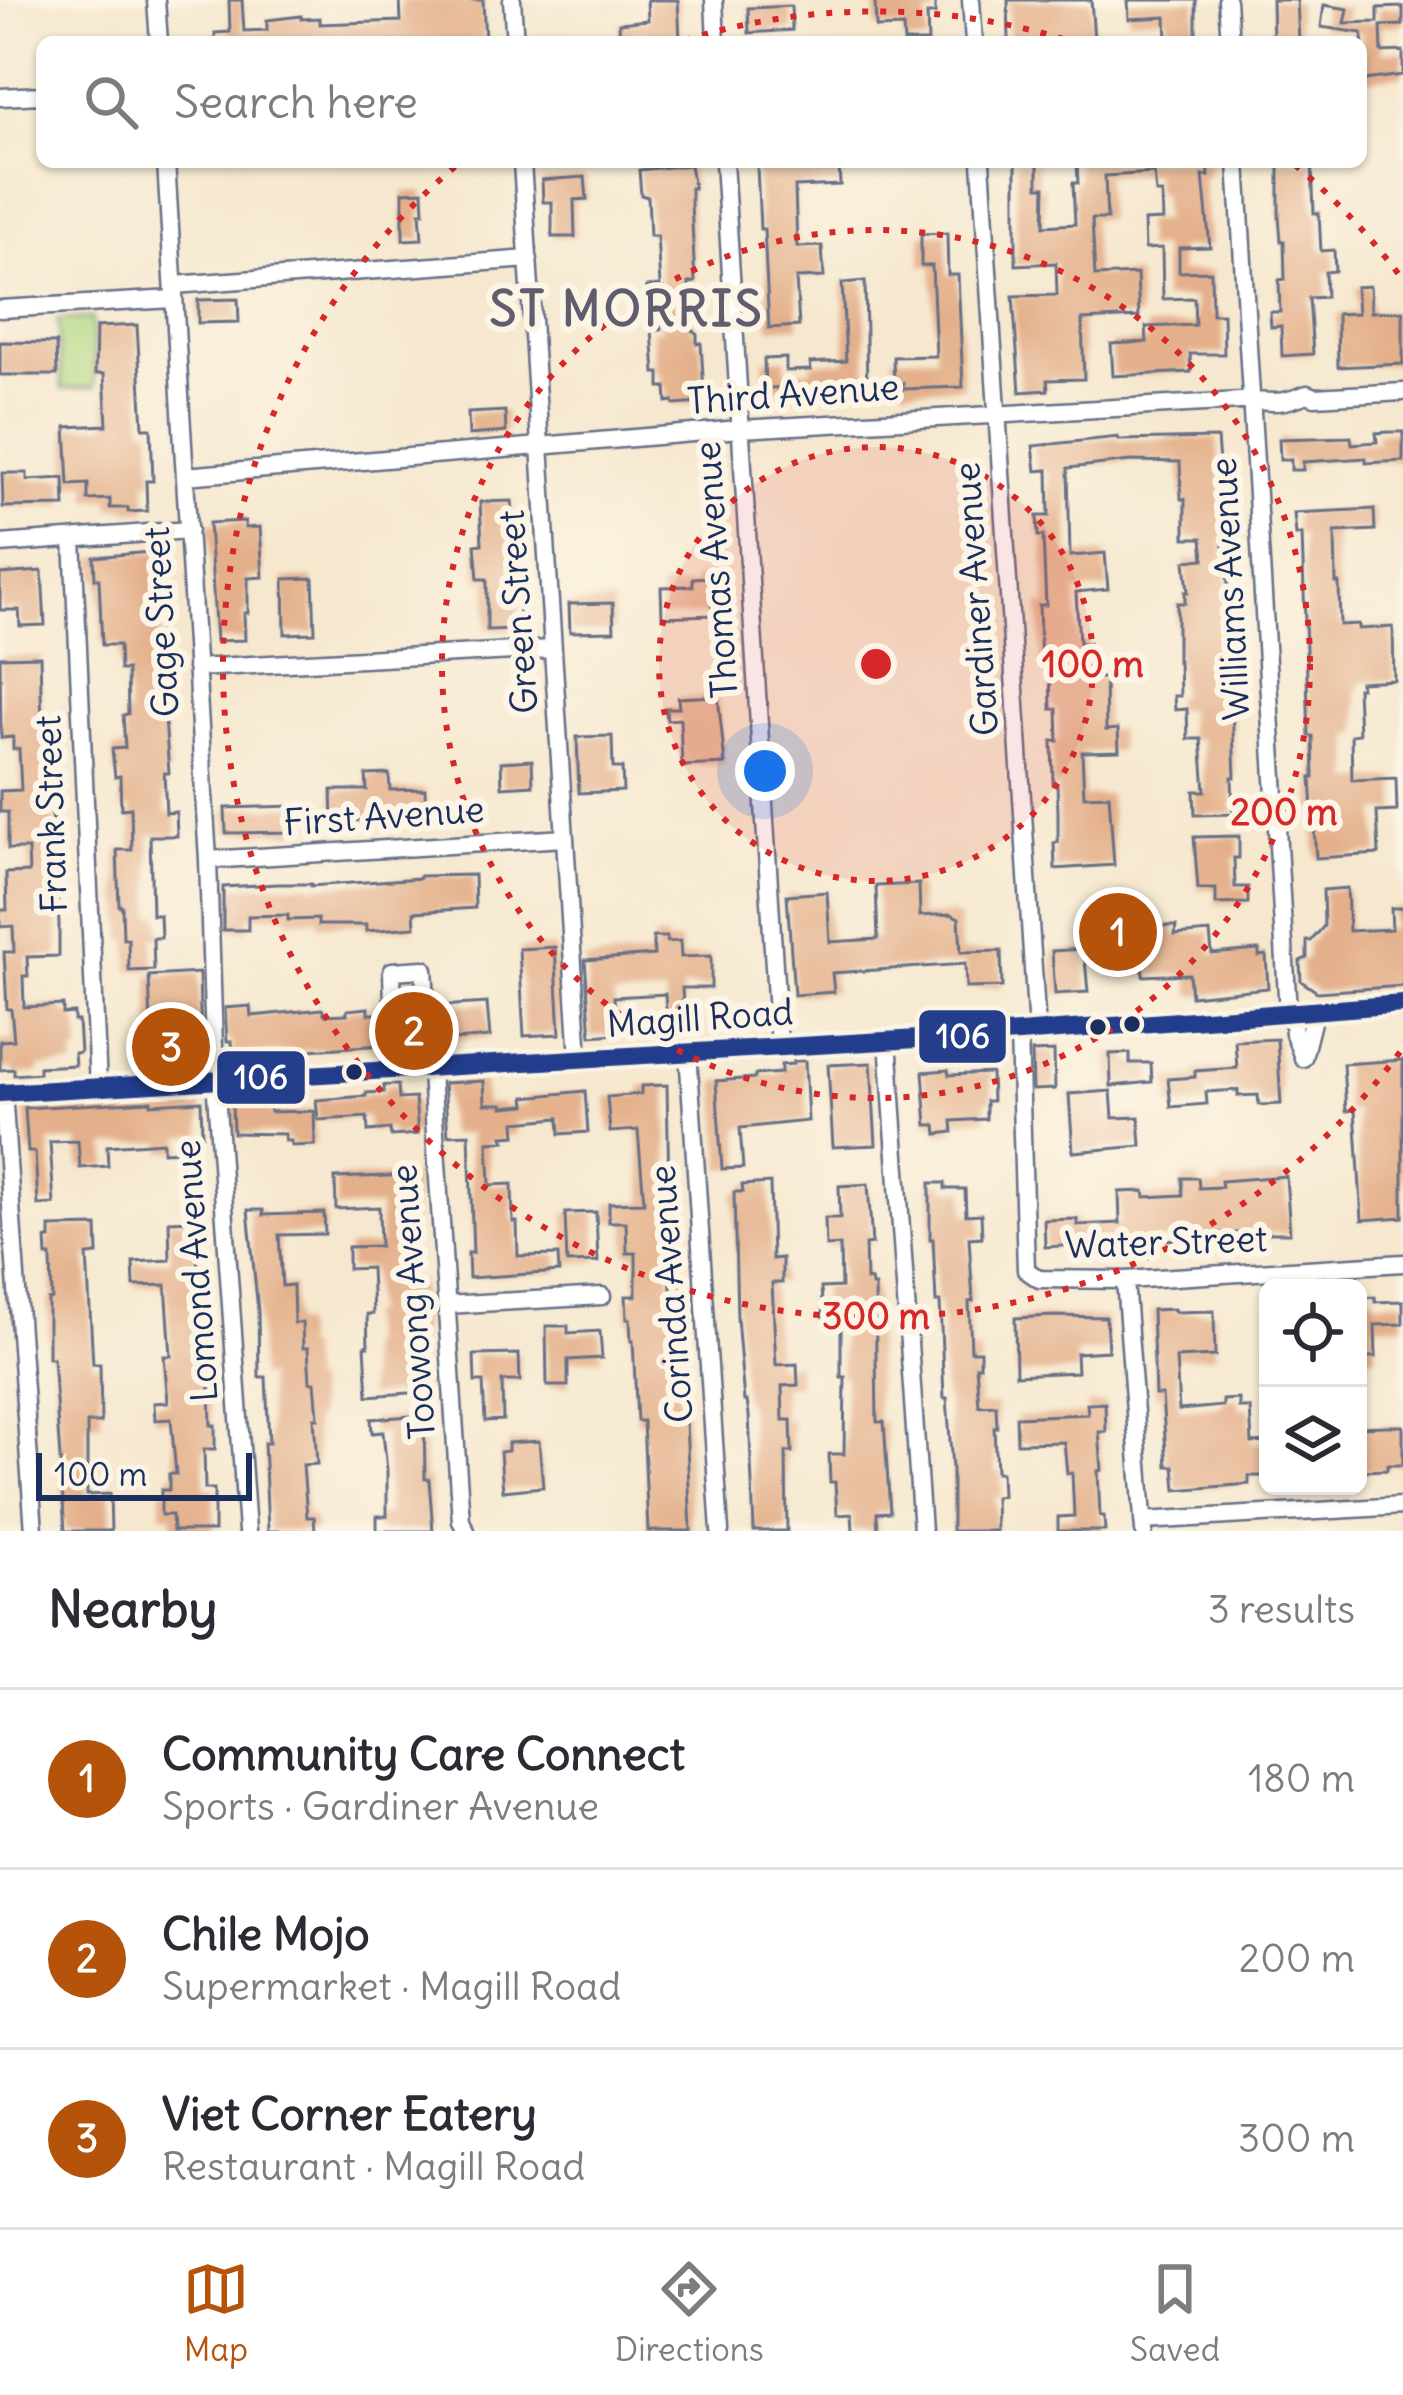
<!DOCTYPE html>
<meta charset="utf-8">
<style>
body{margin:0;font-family:Delius,sans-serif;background:#f7f7f7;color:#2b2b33}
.controls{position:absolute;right:36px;bottom:36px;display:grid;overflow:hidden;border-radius:18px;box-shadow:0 3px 9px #0004}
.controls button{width:108px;height:108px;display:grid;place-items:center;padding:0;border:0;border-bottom:3px solid #e1e1e2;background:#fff;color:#2b2b33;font:60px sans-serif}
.scale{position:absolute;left:36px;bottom:30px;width:216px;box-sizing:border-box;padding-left:12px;border:6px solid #1b2f5e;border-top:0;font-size:33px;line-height:42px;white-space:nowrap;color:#1b2f5e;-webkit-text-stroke:9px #fcf5e5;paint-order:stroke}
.you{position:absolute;left:765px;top:771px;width:42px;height:42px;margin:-30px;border:9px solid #fff;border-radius:50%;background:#1a73e8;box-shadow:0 0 0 18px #1a73e833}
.badge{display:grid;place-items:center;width:78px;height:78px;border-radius:50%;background:#b45309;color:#fff;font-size:39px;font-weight:700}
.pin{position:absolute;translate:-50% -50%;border:6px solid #fff;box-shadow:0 3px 12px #0006}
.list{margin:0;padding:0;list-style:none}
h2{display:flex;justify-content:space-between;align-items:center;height:156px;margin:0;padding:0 48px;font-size:51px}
h2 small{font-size:39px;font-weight:400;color:#7c7c81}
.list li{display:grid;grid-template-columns:78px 1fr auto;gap:36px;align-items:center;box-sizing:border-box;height:180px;padding:0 48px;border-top:3px solid #e1e1e2}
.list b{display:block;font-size:45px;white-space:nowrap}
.list p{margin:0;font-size:39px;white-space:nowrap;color:#7c7c81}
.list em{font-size:39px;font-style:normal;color:#7c7c81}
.icon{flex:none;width:66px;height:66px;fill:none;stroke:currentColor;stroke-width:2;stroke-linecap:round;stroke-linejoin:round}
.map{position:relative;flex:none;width:1403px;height:1531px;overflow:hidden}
.search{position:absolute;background:#fff;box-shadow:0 3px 9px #0004;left:36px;right:36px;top:36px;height:132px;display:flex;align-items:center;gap:30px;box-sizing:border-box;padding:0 42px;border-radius:18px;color:#7c7c81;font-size:45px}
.sheet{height:696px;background:#fff}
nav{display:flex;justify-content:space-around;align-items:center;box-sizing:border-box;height:168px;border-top:3px solid #e1e1e2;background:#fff;font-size:33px;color:#7c7c81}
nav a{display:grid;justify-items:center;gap:6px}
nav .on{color:#b45309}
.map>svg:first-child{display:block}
.green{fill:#b3d882;stroke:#678470;stroke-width:3}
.building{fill:#e4b08b}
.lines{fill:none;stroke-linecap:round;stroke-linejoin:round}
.minor-casing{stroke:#687086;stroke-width:21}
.major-casing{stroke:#687086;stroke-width:26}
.minor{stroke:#fff;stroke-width:16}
.major{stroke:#fff;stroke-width:21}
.bus-1-casing{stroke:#fcf5e5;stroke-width:27}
.bus-1{stroke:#243e8c;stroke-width:18}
.ring{fill:none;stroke:#d62828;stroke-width:6;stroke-dasharray:6 12}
.bus-dot{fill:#1b2f5e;stroke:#fcf5e5;stroke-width:4.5}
.labels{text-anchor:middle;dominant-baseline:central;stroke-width:12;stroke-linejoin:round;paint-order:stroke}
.street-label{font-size:36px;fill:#1b2f5e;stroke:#fcf5e5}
.district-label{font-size:48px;font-weight:bold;letter-spacing:3px;fill:#615c6e;stroke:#fcf5e5}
.centre{fill:#d62828;stroke:#fcf5e5;stroke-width:6}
.ring-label{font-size:36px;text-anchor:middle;font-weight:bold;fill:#d62828;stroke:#fcf5e5;stroke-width:12;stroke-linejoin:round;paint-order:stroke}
.line-badge{stroke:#fcf5e5;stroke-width:4.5}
.badge-label{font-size:33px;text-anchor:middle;font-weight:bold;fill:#fff}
</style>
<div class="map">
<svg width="1403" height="1531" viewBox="0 0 1403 1531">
<rect width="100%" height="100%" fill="#fcf5e5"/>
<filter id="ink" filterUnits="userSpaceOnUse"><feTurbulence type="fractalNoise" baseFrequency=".00833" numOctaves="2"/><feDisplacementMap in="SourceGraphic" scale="24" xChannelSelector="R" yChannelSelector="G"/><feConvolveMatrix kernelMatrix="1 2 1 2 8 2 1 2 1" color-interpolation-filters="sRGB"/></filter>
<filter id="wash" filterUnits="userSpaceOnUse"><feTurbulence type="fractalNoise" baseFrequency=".004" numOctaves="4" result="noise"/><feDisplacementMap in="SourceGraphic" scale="48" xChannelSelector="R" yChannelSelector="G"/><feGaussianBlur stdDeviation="2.7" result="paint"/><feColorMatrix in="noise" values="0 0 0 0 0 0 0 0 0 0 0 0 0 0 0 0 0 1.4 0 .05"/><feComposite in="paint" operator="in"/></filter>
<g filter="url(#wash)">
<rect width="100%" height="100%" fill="#f6e8cf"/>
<path class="green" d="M92 318 95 387 62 389 58 320Z"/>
<g id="blocks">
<path class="building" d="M229 0H242L244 31 267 30V20L301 16V19L320 18V24L401 21 400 0H483L485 42H215V33L230 32Z
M647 0H678L680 40 620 42 619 23 648 20Z
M875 0H935V14H927L928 42H904L903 27 876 28Z
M1008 0H1091L1094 39 1009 41Z
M1128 0H1196V39L1167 42 1166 17 1129 19Z
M1272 0H1297L1299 42H1273Z
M1324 5 1348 9 1345 23 1378 22V8L1403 7V25L1381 26 1382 52 1403 51V75L1364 80 1362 33 1321 27Z
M791 6 792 30 749 33 748 8Z
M1016 162H1038V187H1045L1044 226 1075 224 1073 183H1078L1077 162H1208L1209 176H1203L1210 247 1179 248V272L1211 271 1212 314H1223L1224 354H1190L1191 372 1113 376 1111 344 1147 342 1146 327 1195 325 1194 298 1163 299 1162 248 1145 249 1144 221 1163 220 1162 193H1156L1154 173 1105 176 1107 219H1092L1095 276 1137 274 1139 317 1082 320 1084 379 1047 380 1048 390 1020 392 1013 296 1057 295 1056 263 1016 265Z
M1279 162H1312L1314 213H1319L1321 251 1334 250 1335 271 1325 272 1326 297 1309 298 1313 354 1282 356 1281 326 1271 327 1270 312H1280L1279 280 1285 279 1284 241H1281L1279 215Z
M839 163 840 185 795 187 797 247 822 246 824 277 796 278 799 326 769 328 764 229H760L757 167Z
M690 165 694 188H691V203L695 282 689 283 692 329 697 334V344L701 343 704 392H700L701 403 674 405 673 401 667 402 666 387H660V373H655L652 330H661L658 299H647V287L660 286 657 236H650L648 197 641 195 639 170Z
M585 177 587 199 574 200 575 237H552V202H543L542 180Z
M423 191 424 212H420L422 239 403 240V192Z
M947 233 948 275H958L963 387 903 389V383H894L893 357 936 356 932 266H921V234Z
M865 281 867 391 812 392V387L765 388 764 359 786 358V371L811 370 810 363 846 361 842 283Z
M1370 286 1371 312 1403 311V364L1338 367 1337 314 1358 313 1356 287Z
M238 299 239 322 198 323V300Z
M137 325 143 428H151L153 481H146L147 511 128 512V508H110V499L88 500V484L69 485 66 427 107 425 104 374H95L96 327Z
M0 342 56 343 57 375H0Z
M505 411 506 432 469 435 468 413Z
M1389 432H1403V461L1366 463V458L1303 462V470H1291V460H1280L1279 439 1351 437 1352 444 1377 442 1376 433Z
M1118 437 1119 440 1217 438 1223 513H1228V538H1222L1229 590 1230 629H1235V660H1230L1235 777H1232L1233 814 1195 815 1194 791H1205L1201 739H1188L1187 709 1175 710 1174 696H1180L1179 661 1177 662V603H1185V592H1188L1185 561 1204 559 1202 538H1185V499H1181L1180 462 1131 461 1068 468 1070 556 1105 553 1108 589 1076 592 1079 643H1089L1090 678H1105L1106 730 1118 729 1119 751 1082 752 1084 796 1109 795 1114 865 1055 869 1054 843 1058 842V812L1057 785H1053L1052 741H1058L1057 709H1051L1050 665H1041L1039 605H1046L1043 536H1038L1037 516H1049L1048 470 1036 471 1033 446Z
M2 473H27V480L64 478 65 506 3 507Z
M512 501 520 629 487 630V579H478L475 545 482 544 480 502Z
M1374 509 1375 530 1335 532 1336 583H1339L1340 625 1359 624V629L1393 627 1394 680 1360 682 1361 688H1357L1359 734 1351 735 1352 780 1396 778 1397 811 1377 812 1379 854 1316 858 1311 778H1314L1313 736H1309L1302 534 1296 535 1294 513Z
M245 521V528L260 527 263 577 248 578V613H244L245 640 216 641 209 523Z
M161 551 160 648 163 680H166L167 705H164L169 773H164L166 813 176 812 177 836H150L152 915H160L161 938H153L154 970 129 971 128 939H123L122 906H119L117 850H132L131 808 121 809 120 776 115 777 112 749 125 748 123 715 128 714 127 670H120L119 645H102L99 579H95L94 557Z
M42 571 45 625 20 626 19 610H0V574Z
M710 577 712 615 662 617 661 587 693 586V578Z
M313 578 315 633 285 634 284 579Z
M613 603 614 631 570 632 569 604Z
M40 656 42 725H47L48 790H51L52 820H56L57 848H52L54 896H57L59 923V956L27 957 28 976H23L24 1007 63 1005V1014L74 1013V1021H78L80 1052 74 1053 75 1065 39 1067V1073L14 1075V1069L0 1070V1041L14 1040 11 1009H7L4 952H14L13 926 0 927V910H7L6 873 29 872 28 849H8V812H0V791L21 790 19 749H13V737L1 738 0 657Z
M718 696 725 764 682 766 680 719 667 720 666 708H679L678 698Z
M612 736 613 768H622L623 791 579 793 577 737Z
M532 760 533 785 502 787 501 762Z
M389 774 390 790 425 789 426 816 333 822 332 790H367L366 775Z
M294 806 295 832 226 833 225 808Z
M1239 836V858H1234L1235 887H1248V903L1216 904V889H1198L1194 837Z
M474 875 475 908 414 912 415 927 366 931V925H318V919L288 920V915L248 916V930H223V887L279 884H311V886L420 878V876Z
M919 884 920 916 951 914 959 918 961 952 1001 951 1002 987 966 988 965 964 832 973 834 992 794 995 787 895 827 892 830 942 878 939 876 886Z
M1347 888 1349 931 1392 929 1391 908H1403V986L1317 992 1301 981 1300 961 1307 958V941H1311L1324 926 1323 890Z
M1130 905 1134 947 1159 946 1160 926H1176L1175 935 1210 932 1212 954 1259 950V956L1266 955 1268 988 1191 996 1189 974 1143 976 1142 959 1119 961 1118 957 1110 958 1105 951 1103 912 1107 908Z
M653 937H667V942L680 941 681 957 711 956V988H682L684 1024 667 1025 665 994 614 997 616 1034 591 1036 585 960 654 955Z
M555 947 560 1034 524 1036 519 949Z
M1084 949 1088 992 1055 994 1052 951Z
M199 973 201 1049 190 1061 158 1063V1049H152L149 976Z
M487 1003 490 1037 455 1040 454 1033 441 1034 439 1006Z
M250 1006 251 1016 322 1009 325 1015 347 1014V1010L368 1008V1014H381L382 1045 233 1055 232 1041H227L225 1008Z
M1277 1039 1281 1104 1259 1105 1258 1095 1238 1096V1090L1206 1092 1207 1104 1171 1107 1168 1079 1195 1077V1071L1237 1068 1235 1041Z
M1054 1051 1055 1089 1033 1090 1032 1052Z
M1130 1053V1063H1151L1152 1082 1111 1086 1110 1054Z
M1403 1060V1217L1362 1220 1355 1110 1346 1111 1343 1064Z
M793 1061H805L808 1121 740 1128 743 1168 722 1169 716 1081 755 1078V1075L781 1073V1065L793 1064Z
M871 1063 876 1145 833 1147 828 1065Z
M948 1070 949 1075 991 1073 992 1101H986V1119L952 1121 953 1132 937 1134 936 1125H927L923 1072Z
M484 1081 485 1104H503V1107L526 1105 525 1097 585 1091 588 1132 560 1134 559 1118 515 1122 516 1135 503 1136 505 1141 488 1142 490 1185 512 1184 513 1222H517L518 1256 558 1255 559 1272 469 1278 468 1253H473L469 1134 448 1135 444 1083Z
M384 1085H398L399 1099 415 1098 418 1134 391 1136 390 1129 368 1131 367 1117 318 1120 316 1100 366 1096V1093L384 1092Z
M667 1085 671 1295H674L675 1329H678L679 1401H685L691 1531H648L643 1421H637L633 1341H631L630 1319H627L626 1296H636V1253H627L626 1222H609V1203L644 1202 638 1130 610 1132 607 1097 641 1094V1086Z
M1111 1091 1113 1118 1139 1117 1141 1146 1073 1152 1069 1094Z
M151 1101V1104L201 1101 202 1135 182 1137 183 1151 163 1152V1142L107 1146 108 1166 80 1168 78 1141 50 1142 54 1204 38 1205 35 1152H28L25 1108Z
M269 1102 270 1112 314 1111 315 1145 291 1146V1141H285V1134L233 1133 232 1103Z
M414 1175 412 1234H401L402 1282 421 1281V1335L417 1336 419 1375H422L423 1392 368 1396 365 1346H368L367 1314H373L371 1268 348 1269V1247L380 1246 379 1207 336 1209 335 1178Z
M1286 1176 1290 1233H1216V1237L1147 1241V1247H1136V1244L1115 1243 1045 1247 1044 1220 1077 1219V1225L1120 1223 1119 1192 1144 1191 1145 1197 1183 1195 1182 1178H1198L1199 1188 1222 1187 1221 1181Z
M770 1183 772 1259 782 1258V1283H772L776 1365 797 1364 798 1385 782 1386 783 1420H791L792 1452H786L787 1531H754L749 1415 747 1401H744L737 1318 734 1192H743L742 1185Z
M930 1183H945V1189H965L966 1215 981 1214 982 1237 969 1238 973 1301 969 1302 971 1351H980V1366H976L979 1406 996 1405 997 1427H994L996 1472H1001L1002 1496 995 1497 996 1531H952V1468L947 1398H944L940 1302H936L933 1239H930Z
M868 1184 872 1244 865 1245 866 1280H871L872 1286H875L877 1422H884L890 1512 877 1513 878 1531H853L852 1514 837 1515 835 1482H830L829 1454H844L845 1377H841V1317L823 1318 821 1288 841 1287 840 1245 826 1246 825 1218H840L839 1186Z
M248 1210H263V1215L324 1213 325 1234 279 1235 282 1286 293 1285 294 1323H302L303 1348H308L310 1382H315L318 1418H314L317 1464 303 1465 307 1517H314L315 1531H268L264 1443H269L266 1377H259L258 1311Z
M596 1212 598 1262 567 1263 565 1213Z
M195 1220 199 1289H203L205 1312H198L200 1355H209L211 1425H215V1449H204L205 1489H214V1531H173L172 1515H161V1490H169V1474H176L171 1419 155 1420 154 1403 168 1402 164 1356H171L166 1285 134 1286 133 1262 170 1260 169 1221Z
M97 1226 98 1254 87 1255 93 1364H100L101 1423H87V1495L110 1494 111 1531H65L53 1358H48V1300L52 1299 51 1256H47L46 1239H50V1227Z
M1375 1297V1302L1403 1301V1324L1375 1325 1376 1357H1358V1298Z
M1174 1309 1175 1312 1214 1311 1215 1356 1176 1358 1179 1410 1223 1406V1400L1239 1399V1408H1250L1252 1443 1268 1442V1476H1249V1484L1176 1490 1174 1466H1167L1162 1395H1155L1152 1310Z
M1054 1316 1106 1317 1108 1351 1076 1353 1077 1372 1016 1375 1015 1318Z
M546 1326H568V1333L600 1331 602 1358 568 1360V1386H547Z
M519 1354 520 1381H502L503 1420 485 1421 483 1382H475L474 1355Z
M1105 1403 1106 1432H1099L1102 1470 1098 1471 1100 1516H1104L1105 1531H1058V1517L1074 1516 1072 1473H1067L1064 1442 1017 1443 1016 1417 1088 1414 1087 1404Z
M424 1415 425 1479H429L433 1531H377V1516H387V1470L383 1432 372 1433 371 1419Z
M1386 1426H1403V1465H1387V1470L1360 1471 1359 1427Z
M539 1441 543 1487 503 1491 500 1452 508 1451V1443Z"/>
</g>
</g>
<g filter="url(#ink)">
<use href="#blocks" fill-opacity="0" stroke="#687086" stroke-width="3"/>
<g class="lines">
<g class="minor-casing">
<path id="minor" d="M156 0 159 42
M512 0 515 42
M714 0 716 42
M971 0 974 42
M1227 0 1230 42
M0 97 42 95
M166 162 208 860 215 1079 247 1531
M522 162 579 1059
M724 162 779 1046
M981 162 1037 1031
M1237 162 1288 1012
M174 285 529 259
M0 309 173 299
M185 476 740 429 1241 401C1272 400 1274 407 1307 394L1315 397 1403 392
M73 539 98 1086
M0 544 189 530
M196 668 553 649
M208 860 565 838
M1292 1011 1294 1034 1303 1057
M1019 1033 1026 1270 1039 1279 1125 1280 1403 1263
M888 1040 922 1531
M688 1052 720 1531
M1303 1058 1315 1010
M395 1069 392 971 424 969 461 1521 466 1531
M3 1092 34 1531
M1125 1280 1144 1531
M446 1305 602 1296
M1143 1521 1403 1506"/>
</g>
<g class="major-casing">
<path id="major" d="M0 1093 1019 1033 1403 1004"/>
</g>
<use href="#minor" class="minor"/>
<use href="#major" class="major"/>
<g class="bus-1-casing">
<path id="bus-1" d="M0 1093 1019 1033 1403 1004"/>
</g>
<use href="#bus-1" class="bus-1"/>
</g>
</g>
<circle cx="876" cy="664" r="217" fill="#d62828" fill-opacity=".12"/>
<g class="ring">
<circle cx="876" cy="664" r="217"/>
<circle cx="876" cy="664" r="434"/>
<path d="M1400 1052A652 652 0 1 1 457 165M685 40A652 652 0 0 1 1067 40M1295 165A652 652 0 0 1 1400 276"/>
</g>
<g class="bus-dot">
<circle cx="1132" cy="1024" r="10"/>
<circle cx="1098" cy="1027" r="10"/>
<circle cx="354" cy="1072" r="10"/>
</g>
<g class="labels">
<g class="street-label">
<text transform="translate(793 394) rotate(-4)">Third Avenue</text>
<text transform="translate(716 570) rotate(-94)">Thomas Avenue</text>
<text transform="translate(1230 589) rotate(-93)">Williams Avenue</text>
<text transform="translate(976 599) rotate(-94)">Gardiner Avenue</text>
<text transform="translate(518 612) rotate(-94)">Green Street</text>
<text transform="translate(161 622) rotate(-93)">Gage Street</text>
<text transform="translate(51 814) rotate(-92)">Frank Street</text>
<text transform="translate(384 816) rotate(-4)">First Avenue</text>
<text transform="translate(700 1018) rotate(-4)">Magill Road</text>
<text transform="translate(1166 1242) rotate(-2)">Water Street</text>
<text transform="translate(196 1271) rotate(-94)">Lomond Avenue</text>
<text transform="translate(671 1294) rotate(-94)">Corinda Avenue</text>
<text transform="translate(413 1302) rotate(-94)">Toowong Avenue</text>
</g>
<g class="district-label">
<text x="627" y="309">ST MORRIS</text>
</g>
</g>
<circle cx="876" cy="664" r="18" class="centre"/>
<g class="ring-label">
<text x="1093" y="677">100 m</text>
<text x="1284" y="825">200 m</text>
<text x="876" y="1329">300 m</text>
</g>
<g class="line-badge">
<rect x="917" y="1008" width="91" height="57" rx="12" fill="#243e8c"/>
<rect x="215" y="1049" width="92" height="57" rx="12" fill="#243e8c"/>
</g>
<g class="badge-label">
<text x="963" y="1048">106</text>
<text x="261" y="1089">106</text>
</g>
</svg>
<div class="controls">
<button><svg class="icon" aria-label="locate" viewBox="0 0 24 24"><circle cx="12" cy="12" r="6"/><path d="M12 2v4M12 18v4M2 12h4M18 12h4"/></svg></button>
<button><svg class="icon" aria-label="layers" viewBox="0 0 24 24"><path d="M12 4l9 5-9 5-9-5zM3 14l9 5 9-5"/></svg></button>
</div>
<div class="scale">100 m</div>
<div class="you"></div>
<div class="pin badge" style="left:1118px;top:932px">1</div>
<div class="pin badge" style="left:414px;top:1031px">2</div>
<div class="pin badge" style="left:171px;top:1047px">3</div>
<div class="search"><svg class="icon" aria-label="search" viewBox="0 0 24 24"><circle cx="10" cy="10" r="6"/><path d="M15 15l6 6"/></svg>Search here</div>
</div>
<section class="sheet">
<h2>Nearby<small>3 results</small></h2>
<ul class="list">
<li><span class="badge">1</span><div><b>Community Care Connect</b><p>Sports · Gardiner Avenue</p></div><em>180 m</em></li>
<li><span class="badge">2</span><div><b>Chile Mojo</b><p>Supermarket · Magill Road</p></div><em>200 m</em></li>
<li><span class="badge">3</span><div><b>Viet Corner Eatery</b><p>Restaurant · Magill Road</p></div><em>300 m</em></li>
</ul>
</section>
<nav>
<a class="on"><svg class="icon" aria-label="map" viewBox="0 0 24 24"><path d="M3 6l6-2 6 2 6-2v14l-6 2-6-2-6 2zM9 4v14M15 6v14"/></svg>Map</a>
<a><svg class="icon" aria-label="directions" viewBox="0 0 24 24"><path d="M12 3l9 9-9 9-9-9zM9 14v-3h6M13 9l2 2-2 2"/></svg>Directions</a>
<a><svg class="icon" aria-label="saved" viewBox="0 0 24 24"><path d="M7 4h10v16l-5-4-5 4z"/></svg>Saved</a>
</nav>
